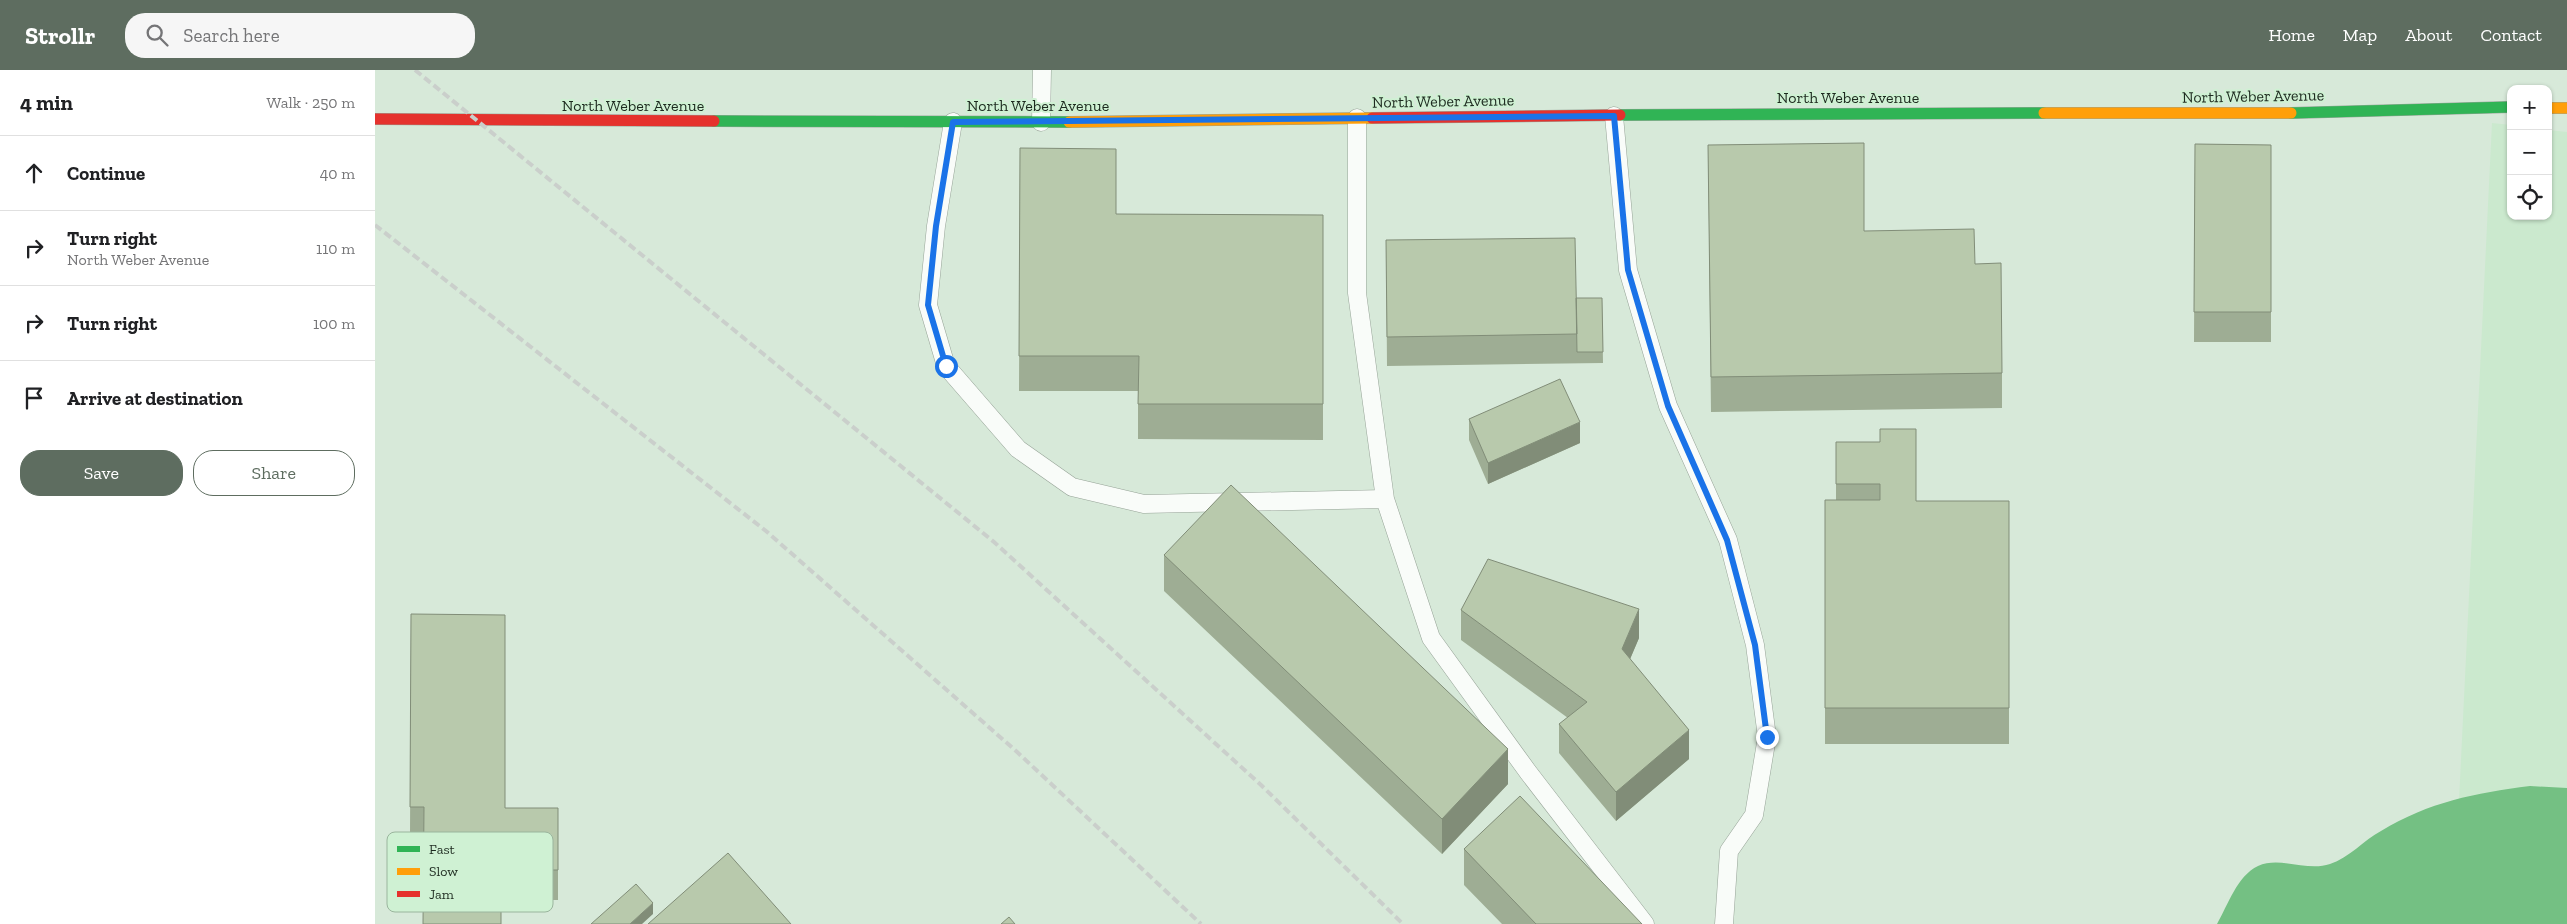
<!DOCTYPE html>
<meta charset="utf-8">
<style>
body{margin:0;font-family:"Zilla Slab",serif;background:#f6f6f6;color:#202124}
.controls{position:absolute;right:15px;top:15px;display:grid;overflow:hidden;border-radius:10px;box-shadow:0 1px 4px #0004}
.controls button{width:45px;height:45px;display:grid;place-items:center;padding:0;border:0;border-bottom:1px solid #e0e0e0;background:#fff;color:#202124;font:25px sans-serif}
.stop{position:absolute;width:15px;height:15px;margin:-11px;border:4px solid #1a73e8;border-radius:50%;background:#fff}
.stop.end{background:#1a73e8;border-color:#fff;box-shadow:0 1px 5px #0008}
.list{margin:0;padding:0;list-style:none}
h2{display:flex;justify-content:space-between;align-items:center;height:65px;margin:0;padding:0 20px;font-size:21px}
h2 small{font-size:16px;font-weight:400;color:#757577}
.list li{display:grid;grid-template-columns:32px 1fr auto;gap:15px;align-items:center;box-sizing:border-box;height:75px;padding:0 20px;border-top:1px solid #e0e0e0}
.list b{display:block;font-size:19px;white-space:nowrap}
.list p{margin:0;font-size:16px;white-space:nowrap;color:#757577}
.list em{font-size:16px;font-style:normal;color:#757577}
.actions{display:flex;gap:10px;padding:15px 20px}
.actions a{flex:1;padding:11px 0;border:1px solid #5e6d60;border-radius:20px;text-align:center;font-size:18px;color:#5e6d60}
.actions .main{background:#5e6d60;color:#fff}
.icon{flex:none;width:28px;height:28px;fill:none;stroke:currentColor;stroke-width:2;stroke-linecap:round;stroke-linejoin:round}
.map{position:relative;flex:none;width:2192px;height:854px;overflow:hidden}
header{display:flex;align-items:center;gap:30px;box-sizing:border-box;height:70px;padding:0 25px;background:#5e6d60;color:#fff}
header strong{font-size:24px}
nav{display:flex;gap:28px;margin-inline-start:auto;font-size:18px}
.search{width:350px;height:45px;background:#f6f6f6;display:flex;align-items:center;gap:12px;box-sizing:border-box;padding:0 18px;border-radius:20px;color:#757577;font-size:19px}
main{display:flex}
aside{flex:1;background:#fff}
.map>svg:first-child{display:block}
.built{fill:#cbe9ce}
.water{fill:#74c083}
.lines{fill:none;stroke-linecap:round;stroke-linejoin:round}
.lane-casing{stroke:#96a397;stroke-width:19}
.fast-casing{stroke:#96a397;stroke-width:12}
.slow-casing{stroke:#96a397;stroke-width:12}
.jam-casing{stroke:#96a397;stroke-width:12}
.lane{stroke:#f9fcf9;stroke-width:18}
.fast{stroke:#30b455;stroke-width:11}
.slow{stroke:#ff9f0a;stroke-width:11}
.jam{stroke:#e5322d;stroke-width:11}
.rail{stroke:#cacfcb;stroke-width:4;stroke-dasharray:8 4;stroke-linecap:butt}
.wall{fill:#9ead94}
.shaded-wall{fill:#818d78}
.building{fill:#b8c9ac;stroke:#818d78}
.route{stroke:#1a73e8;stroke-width:6}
.labels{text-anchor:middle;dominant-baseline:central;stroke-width:4;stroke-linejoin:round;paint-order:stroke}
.street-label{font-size:16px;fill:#1d2a1f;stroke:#cff1d3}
.key{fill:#cff1d3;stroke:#9ab59d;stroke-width:1}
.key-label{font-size:14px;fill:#1d2a1f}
</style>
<header>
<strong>Strollr</strong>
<div class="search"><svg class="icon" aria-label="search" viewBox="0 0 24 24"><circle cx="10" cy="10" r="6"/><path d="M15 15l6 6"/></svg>Search here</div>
<nav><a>Home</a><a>Map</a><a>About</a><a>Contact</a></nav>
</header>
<main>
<aside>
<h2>4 min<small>Walk · 250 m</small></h2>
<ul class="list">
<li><svg class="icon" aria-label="ahead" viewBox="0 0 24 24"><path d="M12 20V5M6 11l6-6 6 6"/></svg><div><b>Continue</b></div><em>40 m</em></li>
<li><svg class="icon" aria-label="right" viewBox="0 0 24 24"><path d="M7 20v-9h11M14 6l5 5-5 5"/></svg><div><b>Turn right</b><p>North Weber Avenue</p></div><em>110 m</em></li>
<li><svg class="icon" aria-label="right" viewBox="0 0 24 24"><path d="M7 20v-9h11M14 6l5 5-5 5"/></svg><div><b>Turn right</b></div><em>100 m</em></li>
<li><svg class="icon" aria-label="arrive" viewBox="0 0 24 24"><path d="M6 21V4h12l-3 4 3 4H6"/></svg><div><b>Arrive at destination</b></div></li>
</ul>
<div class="actions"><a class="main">Save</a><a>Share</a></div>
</aside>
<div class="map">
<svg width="2192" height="854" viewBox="0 0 2192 854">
<rect width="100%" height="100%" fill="#d7e9d9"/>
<path class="built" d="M2117 53 2136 55V146H2173V60L2192 62V854H2078Z"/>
<path class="water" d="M2155 716 2192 718V854H1842C1853 835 1862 806 1883 796 1905 786 1932 802 1955 794 1974 788 1989 770 2006 761 2054 732 2100 723 2155 716Z"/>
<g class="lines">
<g class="lane-casing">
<path id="lane" d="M1239 46 1253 200 1293 336 1353 470 1380 575 1392 667 1379 745 1354 781 1349 854
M982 48V223L1010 429 1056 568 1153 702 1270 854
M578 52 561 156 553 235 571 296 643 379 697 417 769 434 1010 429
M666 52 667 0"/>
</g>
<g class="fast-casing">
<path id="fast" d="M1916 43 2136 37
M1245 45 1669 43
M339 51 694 52"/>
</g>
<g class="slow-casing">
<path id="slow" d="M2173 38H2192
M1669 43H1916
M694 52 997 48"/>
</g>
<g class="jam-casing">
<path id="jam" d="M997 48 1245 45
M0 49 339 51"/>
</g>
<use href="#lane" class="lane"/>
<use href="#fast" class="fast"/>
<use href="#slow" class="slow"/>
<use href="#jam" class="jam"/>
<path class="rail" d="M40 0 619 472 886 715 1028 854
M0 155 391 461 641 681 826 854"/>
</g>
<path class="wall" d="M1820 74 1896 75V272H1819Z
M1333 75 1489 161 1627 303V338L1336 342Z
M645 78 741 144 948 145V370L763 369V321H644Z
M1011 170 1201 228H1227L1228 293 1012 296Z
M1094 349 1205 373 1113 414 1094 370Z
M1461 372 1541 431H1634V674H1450V430H1461Z
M789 485 1133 714 1067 784 789 521Z
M1086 540 1264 568 1255 589 1314 689 1241 751 1184 683V654L1193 648 1086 570Z
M36 544 130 738H183V830H126L49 767H35Z
M1089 779 1267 854H1127L1089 815Z"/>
<path class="shaded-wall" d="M1205 352V373L1113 414V393Z
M1264 539V568L1247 608V579Z
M1314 660V689L1241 751V722Z
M1133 679V714L1067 784V749Z
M278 833V844L267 854H255Z"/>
<path class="building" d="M1489 73V161L1599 159 1600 194 1626 193 1627 303 1336 307 1333 75Z
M1820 74 1896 75V242H1819Z
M645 78 741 79V144L948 145V334H763L764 286H644Z
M1200 168 1202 264 1012 267 1011 170Z
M1201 228H1227L1228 282H1202Z
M1185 309 1205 352 1113 393 1094 349Z
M1505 359H1541V431H1634V638H1450V430H1505V414H1461V372H1505Z
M856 415 1133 679 1067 749 789 485Z
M1113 489 1264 539 1247 579 1314 660 1241 722 1184 654 1212 632 1086 540Z
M36 544 130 545V738H183V800H126V854H48L49 737H35Z
M1145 726 1267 854H1161L1089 779Z
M353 783 416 854H273Z
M261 814 278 833 255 854H216Z
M634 847 640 854H626Z"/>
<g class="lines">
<path class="route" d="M571 296 553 235 561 156 578 52 1239 46 1253 200 1293 336 1352 470 1380 575 1392 667"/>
</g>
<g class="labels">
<g class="street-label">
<text transform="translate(1878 26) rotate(-1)">North Weber Avenue</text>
<text x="1473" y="27">North Weber Avenue</text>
<text transform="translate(1068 31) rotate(-1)">North Weber Avenue</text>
<text x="258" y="35">North Weber Avenue</text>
<text x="663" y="35">North Weber Avenue</text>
</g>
</g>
<rect x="12" y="762" width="166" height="80" rx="8" class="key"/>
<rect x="22" y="776" width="23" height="6" fill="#30b455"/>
<rect x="22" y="798" width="23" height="7" fill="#ff9f0a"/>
<rect x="22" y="821" width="23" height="6" fill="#e5322d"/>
<g class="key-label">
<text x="54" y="784">Fast</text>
<text x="54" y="806">Slow</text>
<text x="54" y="829">Jam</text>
</g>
</svg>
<div class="controls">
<button>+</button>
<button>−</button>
<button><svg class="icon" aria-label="locate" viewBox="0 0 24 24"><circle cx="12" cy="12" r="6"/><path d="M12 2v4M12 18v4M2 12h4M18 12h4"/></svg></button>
</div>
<div class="stop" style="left:571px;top:296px"></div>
<div class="stop end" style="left:1392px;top:667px"></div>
</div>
</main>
